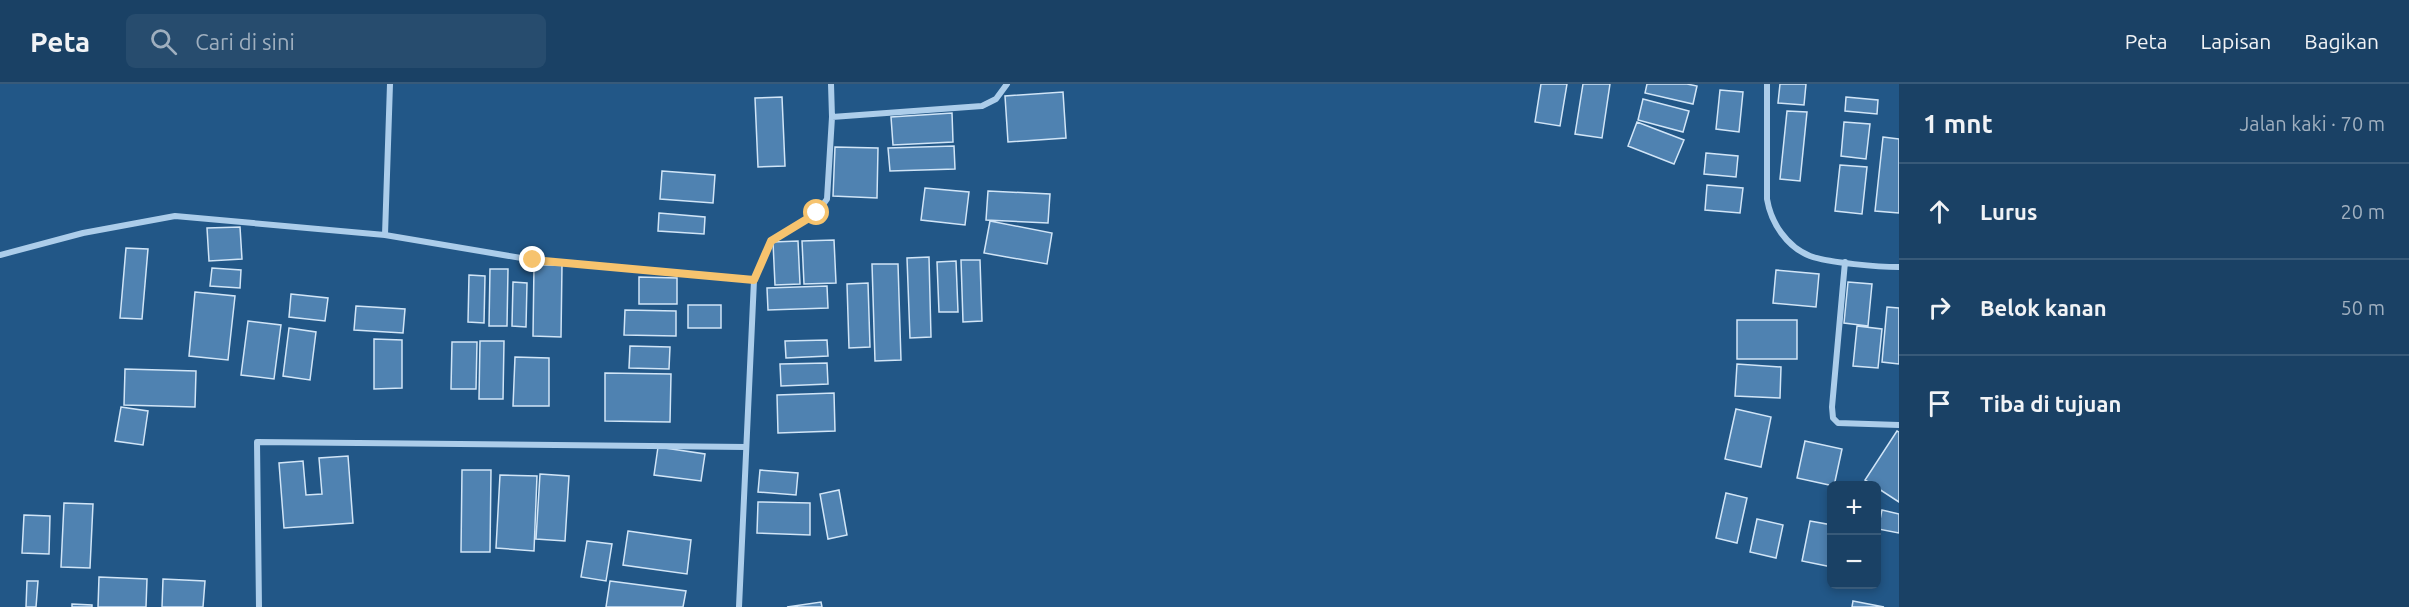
<!DOCTYPE html>
<html lang="id">
<meta charset="utf-8">
<style>
body{margin:0;font-family:Ubuntu,sans-serif;background:#274c6e;color:#f1f3f6}
.controls{position:absolute;right:18px;bottom:18px;display:grid;overflow:hidden;border-radius:9px;box-shadow:0 3px 9px #0003}
.controls button{width:54px;height:54px;display:grid;place-items:center;padding:0;border:0;border-bottom:2px solid #385a79;background:#1a4165;color:#f1f3f6;font:30px sans-serif}
.stop{position:absolute;width:18px;height:18px;margin:-14px;border:4px solid #f6c36e;border-radius:50%;background:#fff}
.stop.end{background:#f6c36e;border-color:#fff;box-shadow:0 2px 6px #0008}
.list{margin:0;padding:0;list-style:none}
h2{display:flex;justify-content:space-between;align-items:center;height:78px;margin:0;padding:0 24px;font-size:26px}
h2 small{font-size:20px;font-weight:400;color:#9fafbf}
.list li{display:grid;grid-template-columns:39px 1fr auto;gap:18px;align-items:center;box-sizing:border-box;height:96px;padding:0 24px;border-top:2px solid #385a79}
.list b{display:block;font-size:22px;white-space:nowrap}
.list em{font-size:20px;font-style:normal;color:#9fafbf}
.icon{flex:none;width:33px;height:33px;fill:none;stroke:currentColor;stroke-width:2;stroke-linecap:round;stroke-linejoin:round}
.map{position:relative;flex:none;width:1899px;height:523px;overflow:hidden}
header{display:flex;align-items:center;gap:36px;box-sizing:border-box;height:84px;padding:0 30px;background:#1a4165;border-bottom:2px solid #385a79}
header strong{font-size:28px}
nav{display:flex;gap:33px;margin-inline-start:auto;font-size:21px}
.search{width:420px;height:54px;background:#274c6e;display:flex;align-items:center;gap:15px;box-sizing:border-box;padding:0 21px;border-radius:9px;color:#9fafbf;font-size:22px}
main{display:flex}
aside{flex:1;background:#1a4165}
.map>svg:first-child{display:block}
.building{fill:#4f82b1;stroke:#d1e5f7;stroke-width:1.5}
.lines{fill:none;stroke-linecap:round;stroke-linejoin:round}
.street{stroke:#accdea;stroke-width:6}
.route{stroke:#f6c36e;stroke-width:8}
</style>
<header>
<strong>Peta</strong>
<div class="search"><svg class="icon" aria-label="search" viewBox="0 0 24 24"><circle cx="10" cy="10" r="6"/><path d="M15 15l6 6"/></svg>Cari di sini</div>
<nav><a>Peta</a><a>Lapisan</a><a>Bagikan</a></nav>
</header>
<main>
<div class="map">
<svg width="1899" height="523" viewBox="0 0 1899 523">
<rect width="100%" height="100%" fill="#225787"/>
<path class="building" d="M1541 0H1567L1560 42 1535 38Z
M1583 0H1610L1602 54 1575 50Z
M1647 0H1687L1697 2 1693 20 1645 9Z
M1780 0H1806L1804 21 1778 19Z
M1720 6 1743 8 1739 48 1716 45Z
M1063 8 1066 54 1008 58 1005 12Z
M782 13 785 82 758 83 755 14Z
M1846 13 1878 16 1877 30 1845 27Z
M1643 15 1689 27 1683 48 1638 36Z
M1787 27 1807 28 1800 97 1780 95Z
M952 29 953 58 893 61 891 33Z
M1637 38 1684 56 1674 80 1628 62Z
M1844 38 1870 40 1866 75 1841 72Z
M1883 53 1899 55V129L1875 127Z
M954 62 955 85 890 87 888 64Z
M835 63 878 64 877 114 833 112Z
M1706 69 1738 72 1736 93 1704 90Z
M1840 81 1867 83 1862 130 1835 127Z
M662 87 715 91 713 119 660 115Z
M1707 101 1743 104 1740 129 1705 126Z
M925 104 969 108 965 141 921 136Z
M988 107 1050 110 1048 139 986 136Z
M659 129 705 133 704 150 658 147Z
M990 137 1052 149 1047 180 984 169Z
M240 143 242 175 209 177 207 144Z
M834 156 836 199 804 200 802 157Z
M798 157 800 200 775 201 773 158Z
M126 164 148 165 142 235 120 234Z
M929 173 931 253 910 254 907 174Z
M961 176H980L982 237 963 238Z
M956 177 958 228H939L937 178Z
M872 180H898L901 276 875 277Z
M534 181H562L561 253 533 252Z
M212 184 241 186 240 204 210 202Z
M490 185H508L507 242H489Z
M1776 186 1819 190 1816 223 1773 219Z
M469 191 485 192 484 239 468 238Z
M639 193 677 194V220H639Z
M513 198 527 199 526 243 512 242Z
M1848 198 1872 200 1868 242 1844 239Z
M868 199 870 263 849 264 847 200Z
M827 202 828 224 768 226 767 204Z
M195 208 235 212 228 276 189 272Z
M291 210 328 214 325 237 289 233Z
M688 221H721V244H688Z
M356 222 405 225 403 249 354 246Z
M1887 223 1899 224V280L1882 278Z
M625 226 676 227V252L624 251Z
M1737 236H1797V275H1737Z
M248 237 281 241 274 295 241 291Z
M1857 242 1882 245 1878 284 1853 282Z
M289 244 316 248 310 296 283 292Z
M374 255 402 256V304L374 305Z
M827 256 828 272 786 274 785 257Z
M480 257H504L503 315H479Z
M452 258H477L476 305H451Z
M630 262 670 263 669 285 629 284Z
M515 273 549 274V322H513Z
M827 279 828 300 781 302 780 280Z
M1737 280 1781 283 1780 314 1735 312Z
M125 285 196 287 195 323 124 321Z
M605 289 671 290 670 338 605 337Z
M834 309 835 347 778 349 777 311Z
M121 323 148 327 143 361 115 357Z
M1736 325 1771 333 1761 383 1725 375Z
M1897 347 1899 348V418L1865 396Z
M1805 357 1842 365 1834 402 1797 394Z
M658 363 705 370 701 397 654 391Z
M348 372 353 439 284 444 279 379 303 377 306 411 322 410 319 374Z
M462 386H491L490 468H461Z
M760 386 798 389 796 411 758 408Z
M540 390 569 392 565 457 536 455Z
M500 391 537 392 534 467 496 464Z
M839 406 847 451 828 455 820 410Z
M1726 409 1747 414 1737 459 1716 454Z
M758 418 810 419V451L757 449Z
M64 419 93 420 90 484 61 483Z
M1882 426 1899 430V449L1878 445Z
M24 431 50 432 49 470 22 469Z
M1757 435 1783 441 1776 474 1750 468Z
M1810 437 1832 441V483L1802 477Z
M628 447 691 456 687 490 623 481Z
M587 457 612 460 606 497 581 493Z
M99 493 147 495 146 523H98Z
M163 495 205 497 203 523H162Z
M27 497H38L36 523H26Z
M610 497 686 507 683 523H606Z
M1853 517 1884 523H1852Z
M821 518 822 523H787Z
M72 520 92 521V523H72Z"/>
<g class="lines">
<path class="street" d="M1767 0V115C1771 139 1787 163 1810 172 1829 179 1879 183 1899 183
M832 33 982 22 996 15 1007 0
M385 151 390 0
M0 171 83 149 175 132 385 151 533 176 754 196 739 523
M1845 178 1832 323 1833 334 1838 339 1899 341
M754 196 771 157 817 129 827 115 832 33 831 0
M259 523 257 358 746 363"/>
</g>
<g class="lines">
<path class="route" d="M533 176 754 196 771 157 817 129"/>
</g>
</svg>
<div class="controls">
<button>+</button>
<button>−</button>
</div>
<div class="stop" style="left:817px;top:129px"></div>
<div class="stop end" style="left:533px;top:176px"></div>
</div>
<aside>
<h2>1 mnt<small>Jalan kaki · 70 m</small></h2>
<ul class="list">
<li><svg class="icon" aria-label="ahead" viewBox="0 0 24 24"><path d="M12 20V5M6 11l6-6 6 6"/></svg><div><b>Lurus</b></div><em>20 m</em></li>
<li><svg class="icon" aria-label="right" viewBox="0 0 24 24"><path d="M7 20v-9h11M14 6l5 5-5 5"/></svg><div><b>Belok kanan</b></div><em>50 m</em></li>
<li><svg class="icon" aria-label="arrive" viewBox="0 0 24 24"><path d="M6 21V4h12l-3 4 3 4H6"/></svg><div><b>Tiba di tujuan</b></div></li>
</ul>
</aside>
</main>
